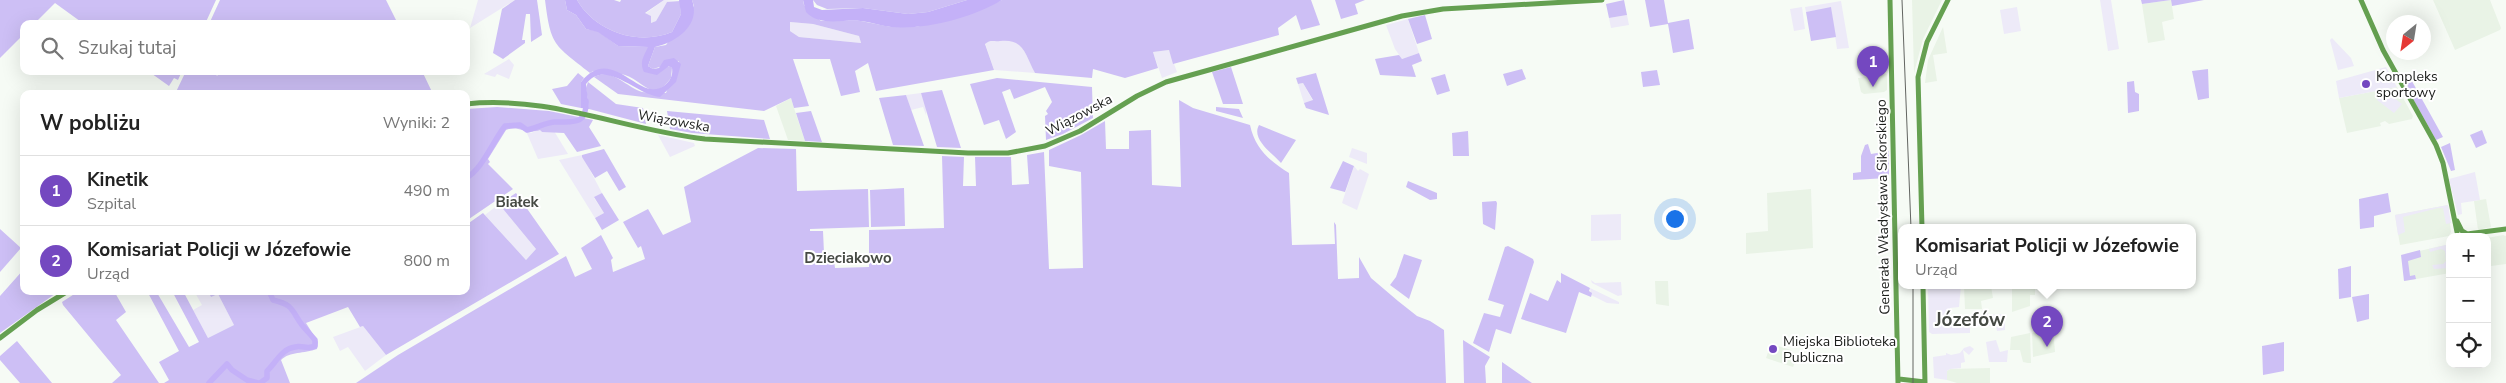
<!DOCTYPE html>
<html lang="pl">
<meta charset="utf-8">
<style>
body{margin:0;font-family:"Nunito Sans",sans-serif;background:#f6f6f6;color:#222}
.controls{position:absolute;right:15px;bottom:15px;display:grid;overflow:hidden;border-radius:10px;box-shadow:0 5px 20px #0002}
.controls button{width:45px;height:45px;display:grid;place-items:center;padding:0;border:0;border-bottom:1px solid #e0e0e0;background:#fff;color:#222;font:25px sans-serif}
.compass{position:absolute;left:2386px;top:15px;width:45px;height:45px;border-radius:50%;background:#fff;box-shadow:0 5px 20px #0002;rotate:210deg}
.you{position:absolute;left:1674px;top:218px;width:18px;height:18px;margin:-12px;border:4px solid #fff;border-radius:50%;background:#1a73e8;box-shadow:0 0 0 8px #1a73e833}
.badge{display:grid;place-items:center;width:32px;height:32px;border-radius:50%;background:#7448c0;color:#fff;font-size:16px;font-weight:700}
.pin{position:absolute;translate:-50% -41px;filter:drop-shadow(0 1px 2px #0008)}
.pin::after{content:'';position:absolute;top:26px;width:18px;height:15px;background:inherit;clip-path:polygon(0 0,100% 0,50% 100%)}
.popup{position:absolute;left:1898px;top:224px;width:298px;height:65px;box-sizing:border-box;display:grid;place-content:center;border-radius:10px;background:#fff;filter:drop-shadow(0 1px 4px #0005);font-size:16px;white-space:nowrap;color:#767676}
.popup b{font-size:19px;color:#222}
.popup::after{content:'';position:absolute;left:50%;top:100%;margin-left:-10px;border:10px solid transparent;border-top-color:#fff}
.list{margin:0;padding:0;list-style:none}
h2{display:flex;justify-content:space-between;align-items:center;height:65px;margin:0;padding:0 20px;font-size:21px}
h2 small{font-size:16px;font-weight:400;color:#767676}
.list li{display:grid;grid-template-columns:32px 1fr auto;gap:15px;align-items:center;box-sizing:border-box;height:70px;padding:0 20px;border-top:1px solid #e0e0e0}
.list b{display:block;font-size:19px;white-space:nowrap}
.list p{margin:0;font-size:16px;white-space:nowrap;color:#767676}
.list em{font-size:16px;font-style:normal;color:#767676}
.icon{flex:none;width:28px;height:28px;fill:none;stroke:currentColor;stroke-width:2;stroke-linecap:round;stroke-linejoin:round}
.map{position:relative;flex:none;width:2506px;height:383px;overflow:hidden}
.search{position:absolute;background:#fff;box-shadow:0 5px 20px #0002;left:20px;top:20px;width:450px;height:55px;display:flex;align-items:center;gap:12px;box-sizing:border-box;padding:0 18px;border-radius:10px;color:#767676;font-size:19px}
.panel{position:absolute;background:#fff;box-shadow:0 5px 20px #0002;left:20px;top:90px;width:450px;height:205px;border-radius:10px}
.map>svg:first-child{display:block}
.built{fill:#e9f3e6}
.green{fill:#edeaf8}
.forest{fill:#cdbff5;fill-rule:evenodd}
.water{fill:#c4b1f8}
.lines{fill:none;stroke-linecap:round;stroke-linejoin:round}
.river{stroke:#c4b1f8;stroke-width:5.5}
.secondary{stroke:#65a051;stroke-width:5}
.rail{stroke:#626561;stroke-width:1}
.poi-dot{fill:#7448c0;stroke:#fff;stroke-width:2}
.labels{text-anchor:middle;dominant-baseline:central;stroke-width:4;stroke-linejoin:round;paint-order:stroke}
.poi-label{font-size:14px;fill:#1c1e1c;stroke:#fff;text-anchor:start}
.street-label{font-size:14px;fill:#1c1e1c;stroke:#fff}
.neighbourhood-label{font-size:15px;font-weight:bold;fill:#464a44;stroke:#fff}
.district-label{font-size:19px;font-weight:bold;fill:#464a44;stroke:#fff}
</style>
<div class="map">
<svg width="2506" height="383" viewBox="0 0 2506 383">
<rect width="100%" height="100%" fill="#f6fbf5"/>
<path class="built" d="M1912 0H1942L1923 39 1914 73Z
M2171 0 2174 19 2162 22 2165 40 2148 43 2142 4Z
M2433 0H2490L2501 28 2500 30 2455 50Z
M1943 27 1947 53 1933 55 1937 81 1925 83 1928 60Z
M1887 74V90L1884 92 1864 94 1861 92 1858 78Z
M2397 87 2413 116 2412 119 2389 124 2385 121 2380 123 2381 126 2347 133 2339 98Z
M791 98 794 108 805 141 788 140 776 106Z
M1811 189 1813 248 1746 254V233L1768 231 1767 193Z
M2486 199 2491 227 2478 230 2474 201Z
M2448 205 2451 232 2449 236 2400 245 2395 215Z
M2503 235 2506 236V264L2491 266 2487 238Z
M2450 244V273L2405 281 2402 259 2406 254Z
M1655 281H1668L1669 306 1656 304Z
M1964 286H1991L1993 298 1981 301 1982 309H1965Z
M2012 286H2035V295H2030V306L2012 312Z
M2053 328 2055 352 2033 357 2032 333Z
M2030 333 2031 363H2028L2023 362 2020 350H2010L2011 337Z
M1771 344 1791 350 1795 362 1793 367 1766 358Z
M1990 368V383H1957L1947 380V371L1950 369Z"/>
<path class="green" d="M478 0H515L470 28Z
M664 0 680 1 667 2 656 21 651 23 645 14Z
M2100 0H2111L2119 49 2108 51Z
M1841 1 1849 48 1837 49 1831 8 1806 12 1805 7Z
M1802 7 1805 29 1794 31 1790 9Z
M2017 7 2021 31 2004 34 2000 10Z
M1627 15 1629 25 1611 28 1609 18Z
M1408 19 1419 53 1402 59 1395 49 1386 25Z
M790 22 813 24 859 36 861 43 799 37 790 31Z
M2332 38 2351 58 2354 66 2338 70 2330 40Z
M1007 39C1023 41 1029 61 1035 73L994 70 985 43 990 40Z
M1169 50 1177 72 1162 78 1153 52Z
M509 59 514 65 509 79 497 74 495 77 484 74Z
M2386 67 2397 87 2339 98 2336 81Z
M1303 83 1313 101 1304 103 1298 84Z
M2385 91 2402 104 2394 113 2377 100Z
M921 93 927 106 926 115 923 107 911 110 906 95Z
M540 129 542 132 554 131 568 154 538 159 526 131 531 133Z
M658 135 694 143 695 146 670 157Z
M1352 148 1367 153V164L1349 157Z
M582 155 602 193 594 198 604 213 595 218 559 160Z
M1354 166 1358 171 1360 169 1369 174 1357 210 1342 203Z
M2475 172 2480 200 2461 203 2462 214 2458 215 2449 179Z
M499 204 536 249 526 260 485 215Z
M2448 205 2451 223 2446 224 2443 208H2438L2403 217 2405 232 2398 235 2395 215Z
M1621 214V240L1591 241V215Z
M2450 244V268L2434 269 2432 265 2443 264 2446 261 2445 251 2441 249 2430 252 2429 249Z
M1591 280 1595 283 1621 282 1622 295 1618 296 1592 283Z
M1944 286H1961L1959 307 1950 308V323H1970V333L1932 334 1929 332 1928 289Z
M1590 288 1619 302V304L1607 303 1591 295Z
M194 291H208L211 297 218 294 234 325 208 338 193 310 202 305Z
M1983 312H1988V315L2005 314V330L1997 331 1996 326H1976V316H1983Z
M363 326 386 355 365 371 348 347 340 351 333 337Z
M1996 340 2000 352 2008 350 2007 362H1989L1986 342Z
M1970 346 1974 349 1969 355 1963 350 1965 362 1961 363V368L1950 369 1947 371V380L1934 378 1933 357 1946 355V353L1951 355 1960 353 1964 348Z"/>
<path class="forest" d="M0 0H216L205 24H84L55 3 34 24H24V34L0 58Z
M220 0H386L398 24H209Z
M515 0H537L542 35 531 42 530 14H526L522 40H525V43L503 59 493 53 502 9Z
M545 0H565L567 10 576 15 586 29 598 31 618 46 649 47 644 72 670 66 672 68 671 78C652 104 644 81 625 75 615 72 603 73 593 71L590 73C554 44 551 47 545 0Z
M577 0H614L620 2 621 0H664L645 13 651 16V23L656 21 667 2 680 1 681 14 672 32C638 46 596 32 577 0Z
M692 0H803L804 5 821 21H861L891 27H916L975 12 1002 0H1311L1320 25 1301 30 1296 15 1278 28 1279 35 1173 64 1169 50 1153 52 1158 68 1125 78 1093 69 1092 78 1035 73C1025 55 1024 38 1000 41 993 42 991 39 985 44L994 70 876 91 868 63 855 71 860 92 841 96 830 59H793L809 106 794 108 791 98 764 111 618 94 594 77C614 68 625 87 642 92 649 93 658 93 666 93L679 61 653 69 648 66 655 47 666 45 694 6ZM790 22 813 24 859 36 861 43 799 37 790 31Z
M813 0H967L928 12 908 14 863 8 827 9 817 5Z
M1335 0H1365L1355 4 1358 14 1341 19Z
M1624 0 1627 15 1609 18 1606 4Z
M1645 0H1664L1668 23 1689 19 1694 49 1673 53 1668 24 1650 27Z
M2141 0H2204L2172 6 2171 0 2142 4Z
M1831 7 1836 37 1811 41 1806 12Z
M1425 15 1432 39 1417 44 1408 19Z
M1419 53 1422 61 1412 65 1416 77 1380 75 1375 59 1399 55 1402 59Z
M1231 67 1243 104H1223L1212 72Z
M1522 69 1526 79 1507 86 1503 74Z
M2208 69 2209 98 2198 100 2192 71Z
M1657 70 1660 85 1643 87 1641 72Z
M148 71H182L178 80 174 78 169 86Z
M186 71H214L217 76 221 71H422L433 94H175Z
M578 73 584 78 581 82V108L561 104 552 89 567 86Z
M1316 73 1329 115 1306 108 1304 103 1313 100 1303 83 1298 84 1296 78Z
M1445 74 1450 91 1437 95 1431 78Z
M2408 74 2443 137 2436 140 2403 81 2404 76Z
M997 78 1092 87 1093 118 1063 134 1046 140 1045 116 1048 114 1046 111 1052 102 1045 87 1014 99 1010 89 1002 92 1016 132 1006 139 999 120 984 125 970 84Z
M2134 81 2135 92 2139 94V111L2128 113 2127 82Z
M588 82 616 104 643 108 646 124 589 109 586 88Z
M942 90 961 148 937 147 921 93Z
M906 95 924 146 893 145 879 98Z
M1179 100 1193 108 1250 125C1255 148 1269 161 1289 173L1292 245 1335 244 1334 222 1336 225 1338 279 1359 278V257L1371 278 1398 301 1417 316 1430 321 1444 330 1446 383H356L398 355 566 256 575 277 592 269 581 248 601 235 613 258 611 260 613 272 645 259 641 246 638 248 623 222 648 209 663 235 691 222 684 187 758 148 796 149 797 191 868 189 869 227 810 229V231H823L824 253 833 254 835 268 869 267V230L944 228 942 156 964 157 963 186H976L975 157H1011L1012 185 1029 184 1027 155 1044 152 1049 269 1083 268 1081 172 1049 166V150L1081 135 1105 121 1106 149H1129V131L1151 130 1152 185 1181 187Z
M497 107 549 111 593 120 589 127 601 146 577 152 564 133 542 132 540 130C526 135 519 125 506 130L488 159 490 162 488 164 513 189 466 221V109Z
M1216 107 1239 109 1243 118 1216 111Z
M667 111 764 120 770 139 692 133 670 129Z
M811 111 822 142 805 141 796 113Z
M1259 125 1296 140 1281 163C1272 153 1251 139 1259 125Z
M2482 130 2487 143 2476 148 2470 135Z
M1468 131 1469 156H1453L1452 133Z
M2450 143 2455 170 2451 171 2441 147Z
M1868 144 1871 154 1889 151V175L1887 178 1853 180V173L1861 172V156L1865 145Z
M604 149 626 187 619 191 607 171 595 178 582 157V155Z
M1343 161 1354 166 1345 192 1330 188Z
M1408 181 1437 193V199L1430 200 1406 187Z
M904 188 905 226 871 227 870 190Z
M516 193 559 254 386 355 363 326 360 327 348 307 306 323 318 342 317 349C304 354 290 351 281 360L290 383H164L169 380 159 362 179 351 147 291H156L189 347 199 342 172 291H183L208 338 234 325 218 294 211 297 208 291H466V225L483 213 526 260 536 249 499 204Z
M602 193 619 220 602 230 595 218 604 213 594 197Z
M2388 193 2391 212 2374 216V227L2360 229 2359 199Z
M1496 201 1497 203 1495 230 1483 224 1482 202Z
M0 229 21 248 0 272Z
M1508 246 1533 259 1534 262 1511 334 1496 329 1489 352 1473 343 1484 313 1500 317 1504 305 1488 300 1505 247Z
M2420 250 2421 257 2408 261 2410 276 2415 275 2416 279 2404 281 2401 255Z
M1404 254 1422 260 1409 299 1390 285 1396 277Z
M2351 266V297L2339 299 2338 269Z
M24 269V291H59L0 333V296Z
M1561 273 1590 288 1589 291 1592 293 1591 297 1579 292 1566 333 1521 319 1530 293 1548 301 1557 280 1561 283Z
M79 291H114L126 312 116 320 159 383H112L121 375 63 305 62 302Z
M2369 294V319L2357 322 2352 297Z
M1463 340 1490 357 1485 366 1486 383H1464Z
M17 341 52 383H20L0 360V356Z
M2284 342V371L2263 375 2262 346Z
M1502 362 1532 383H1502Z"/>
<path class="water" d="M565 0H577C596 32 638 46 672 32L681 14 679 0H692C701 25 677 42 655 47L648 66 653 69 659 68 664 60 674 58 681 64 676 82 660 97C636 95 606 58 586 84L589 109 581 108V82C613 42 640 106 665 85 671 80 673 75 672 68L669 66 657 75 644 72C639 62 644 56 648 47L618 46 598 32 586 29 576 15 567 10Z
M803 0H813L814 7 822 10 863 8 908 14 928 12 967 0H1002C972 18 926 30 891 27 881 26 871 22 861 21 842 19 820 27 806 12Z"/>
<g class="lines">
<path class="river" d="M466 178C482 170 493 141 505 126L520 125 527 130C536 128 545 123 554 122 571 121 587 127 586 101
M209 383 227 364 232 370 247 380 258 383
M260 383 267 378V371C276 363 281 349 295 347 302 345 308 350 315 346V340C311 335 306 330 302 325 291 310 294 305 273 300L269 291"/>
<path class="secondary" d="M1890 0 1898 383
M2361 0 2383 50 2436 145 2443 163 2457 232
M466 104C549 95 624 130 705 139L968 153H1008L1045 146 1080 131 1137 96 1166 82 1402 16 1443 9 1602 0
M2457 221 2462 231 2467 234
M1922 228 1918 77 1927 42 1948 0
M2467 234 2506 229
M1923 286 1925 383
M0 338 37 310 68 291
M1899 379 1925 382"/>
<path class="rail" d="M1902 0 1911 228
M1913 286V383"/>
</g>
<g class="poi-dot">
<circle cx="2366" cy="84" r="5"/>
<circle cx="1773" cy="349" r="5"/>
</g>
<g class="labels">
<g class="poi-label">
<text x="2376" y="76">Kompleks<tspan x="2376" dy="16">sportowy</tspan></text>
<text x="1783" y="341">Miejska Biblioteka<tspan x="1783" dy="16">Publiczna</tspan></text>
</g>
<g class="street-label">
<text transform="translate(1079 115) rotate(-28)">Wiązowska</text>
<text transform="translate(674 121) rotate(10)">Wiązowska</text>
<text transform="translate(1883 207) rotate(-91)">Generała Władysława Sikorskiego</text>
</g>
<g class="neighbourhood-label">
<text x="517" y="202">Białek</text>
<text x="848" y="258">Dzieciakowo</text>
</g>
<g class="district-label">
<text x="1970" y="320">Józefów</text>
</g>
</g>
</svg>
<div class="controls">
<button>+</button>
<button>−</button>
<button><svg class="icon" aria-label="locate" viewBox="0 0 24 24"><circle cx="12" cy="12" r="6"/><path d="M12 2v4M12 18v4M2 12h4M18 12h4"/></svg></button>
</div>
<svg class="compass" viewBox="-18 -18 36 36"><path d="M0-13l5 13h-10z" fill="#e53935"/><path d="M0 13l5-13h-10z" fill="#767676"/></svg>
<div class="you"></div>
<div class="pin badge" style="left:1873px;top:87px">1</div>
<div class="pin badge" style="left:2047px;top:347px">2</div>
<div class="popup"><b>Komisariat Policji w Józefowie</b>Urząd</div>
<div class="search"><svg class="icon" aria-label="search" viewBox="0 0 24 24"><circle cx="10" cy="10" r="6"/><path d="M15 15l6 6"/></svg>Szukaj tutaj</div>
<section class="panel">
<h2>W pobliżu<small>Wyniki: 2</small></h2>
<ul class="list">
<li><span class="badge">1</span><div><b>Kinetik</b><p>Szpital</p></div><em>490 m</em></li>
<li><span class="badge">2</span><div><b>Komisariat Policji w Józefowie</b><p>Urząd</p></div><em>800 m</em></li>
</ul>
</section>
</div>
